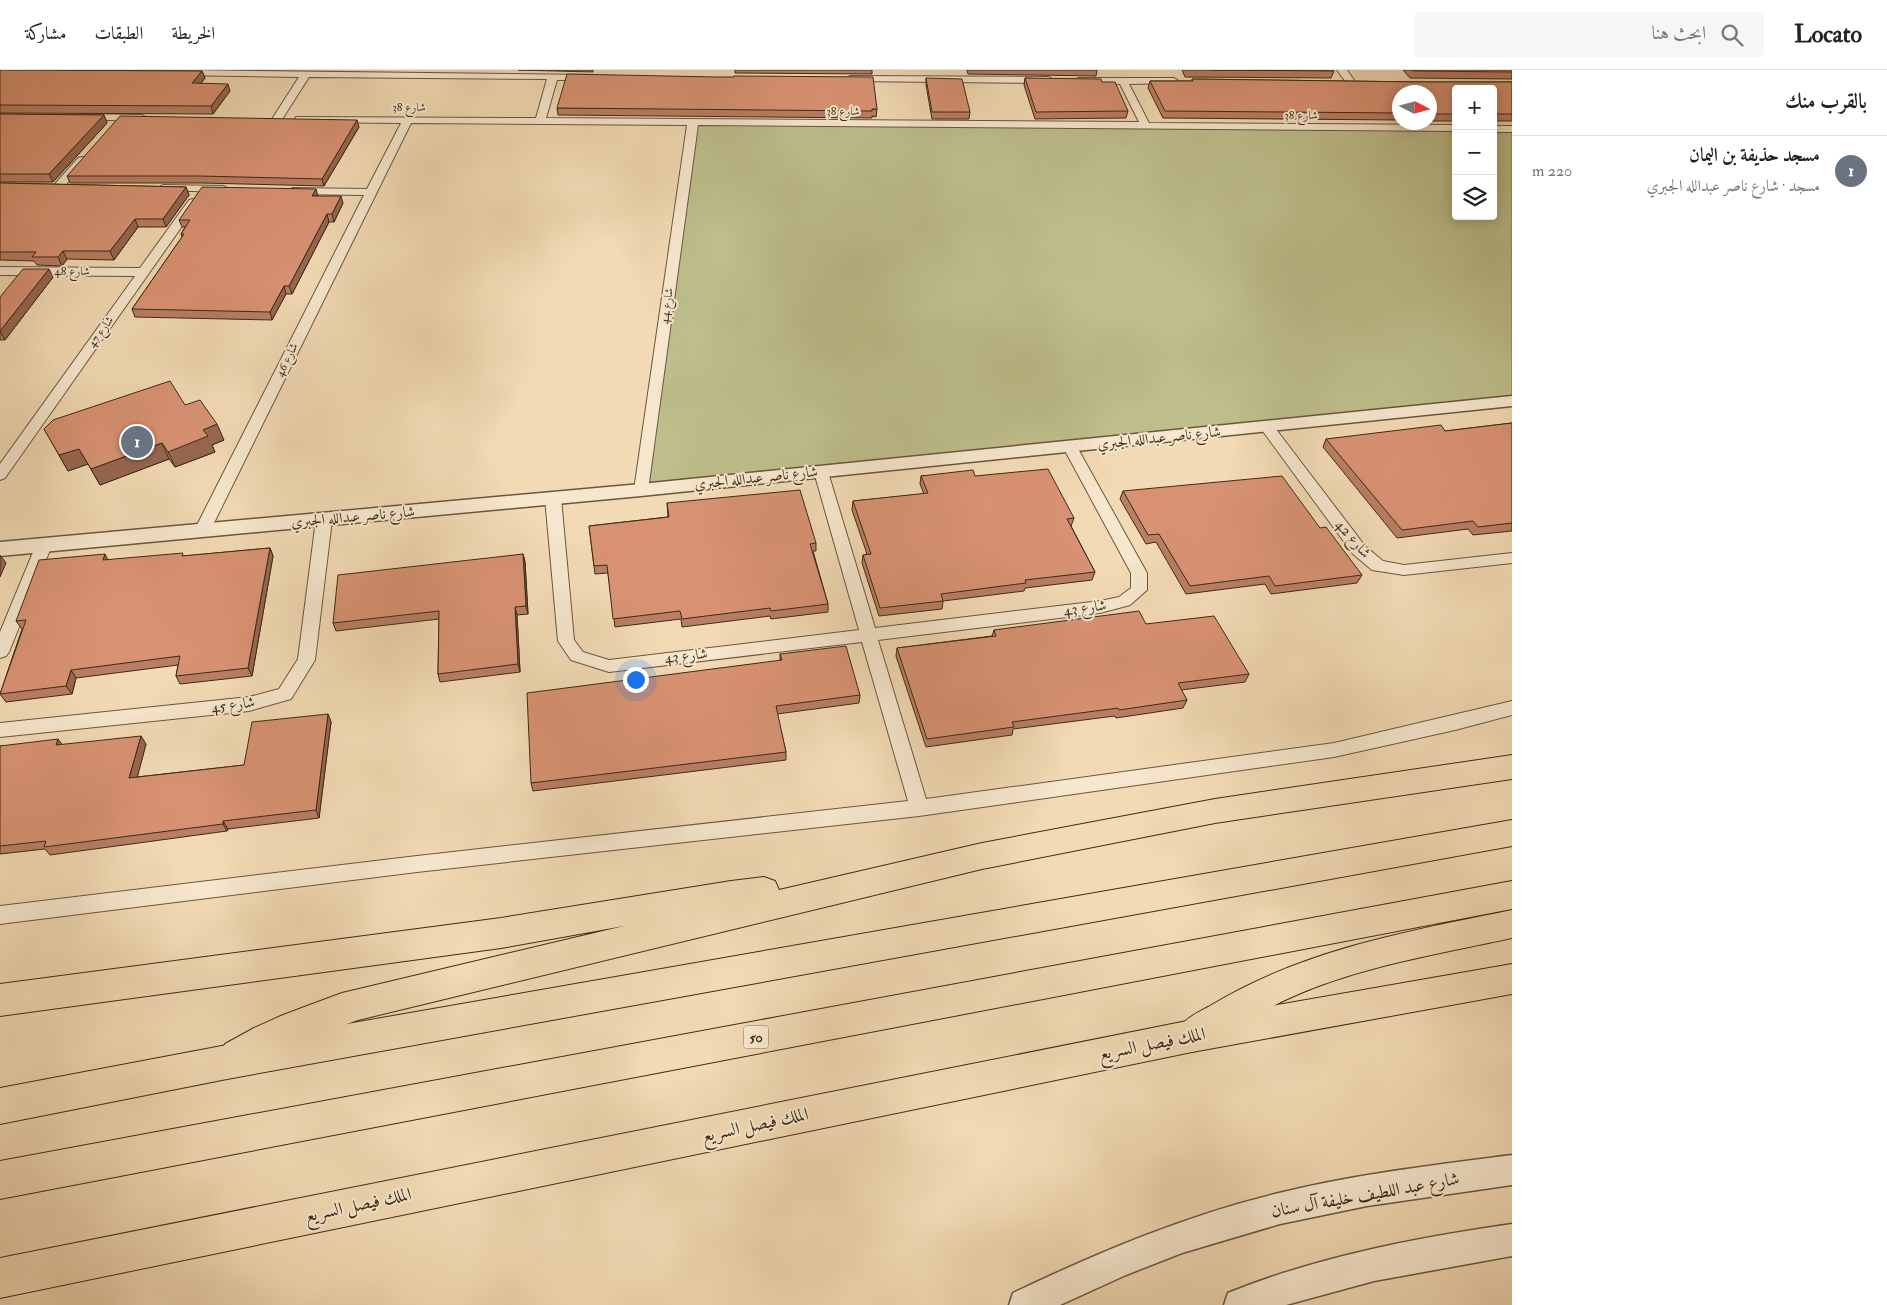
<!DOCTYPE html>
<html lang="ar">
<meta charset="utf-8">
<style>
:root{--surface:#fff;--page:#f6f6f6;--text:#222;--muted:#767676;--line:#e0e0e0;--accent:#0f766e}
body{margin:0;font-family:"IM FELL Double Pica",Amiri,serif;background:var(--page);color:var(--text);direction:rtl}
.controls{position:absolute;right:15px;top:15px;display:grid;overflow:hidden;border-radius:5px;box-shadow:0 2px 12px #0003}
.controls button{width:45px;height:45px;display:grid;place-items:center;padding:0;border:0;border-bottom:1px solid var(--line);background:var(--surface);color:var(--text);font:25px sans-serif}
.compass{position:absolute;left:1392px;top:15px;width:45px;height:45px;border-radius:50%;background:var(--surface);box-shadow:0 2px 12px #0003;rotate:96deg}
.you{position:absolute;left:635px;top:609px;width:18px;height:18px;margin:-12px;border:4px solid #fff;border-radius:50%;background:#1a73e8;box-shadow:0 0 0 8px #1a73e833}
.badge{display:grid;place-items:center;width:32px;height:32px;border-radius:50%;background:var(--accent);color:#fff;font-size:16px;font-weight:700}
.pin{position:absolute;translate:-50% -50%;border:2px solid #fff;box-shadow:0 1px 5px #0006}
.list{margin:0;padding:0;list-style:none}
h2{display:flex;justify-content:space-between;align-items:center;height:65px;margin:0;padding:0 20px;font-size:21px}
h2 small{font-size:16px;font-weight:400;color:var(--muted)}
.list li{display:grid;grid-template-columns:32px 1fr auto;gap:15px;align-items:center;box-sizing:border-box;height:70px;padding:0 20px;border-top:1px solid var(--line)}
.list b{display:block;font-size:19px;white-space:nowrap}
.list p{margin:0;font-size:16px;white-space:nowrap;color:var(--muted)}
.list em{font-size:16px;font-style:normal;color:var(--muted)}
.icon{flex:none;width:28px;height:28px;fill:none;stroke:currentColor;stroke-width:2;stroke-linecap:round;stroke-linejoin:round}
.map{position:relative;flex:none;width:1512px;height:1235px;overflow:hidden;direction:ltr}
header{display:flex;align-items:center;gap:30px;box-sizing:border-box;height:70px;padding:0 25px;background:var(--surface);border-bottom:1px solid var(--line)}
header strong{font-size:24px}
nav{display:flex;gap:28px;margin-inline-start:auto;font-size:18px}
.search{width:350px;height:45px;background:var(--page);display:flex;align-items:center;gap:12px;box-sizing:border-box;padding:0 18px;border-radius:5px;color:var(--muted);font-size:19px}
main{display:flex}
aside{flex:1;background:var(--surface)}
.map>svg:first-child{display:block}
.green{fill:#bdbe8b;stroke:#7c7451}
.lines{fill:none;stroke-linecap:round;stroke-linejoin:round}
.minor-casing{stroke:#69573e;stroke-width:2}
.tertiary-casing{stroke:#69573e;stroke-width:3}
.primary-casing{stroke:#3b2b17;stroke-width:2}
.motorway-casing{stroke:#3b2b17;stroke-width:2}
.minor{fill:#f7e7ce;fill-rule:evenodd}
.tertiary{fill:#f7e7ce;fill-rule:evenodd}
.primary{fill:#f2dab4;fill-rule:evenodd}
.motorway{fill:#f2dab4;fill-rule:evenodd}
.wall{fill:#ba7e63;stroke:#3b2b17}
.shaded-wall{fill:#976650;stroke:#3b2b17}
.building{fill:#d89273;stroke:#3b2b17}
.labels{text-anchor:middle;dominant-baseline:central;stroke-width:4;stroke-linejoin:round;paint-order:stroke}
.far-street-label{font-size:12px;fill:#3b2b17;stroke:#f7e7ce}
.shield{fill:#f7e7ce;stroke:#73634e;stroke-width:1}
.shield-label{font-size:14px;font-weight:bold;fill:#3b2b17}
.street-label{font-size:15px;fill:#3b2b17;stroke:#f7e7ce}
.near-street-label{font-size:18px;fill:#3b2b17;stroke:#f7e7ce}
</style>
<header>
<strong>Locato</strong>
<div class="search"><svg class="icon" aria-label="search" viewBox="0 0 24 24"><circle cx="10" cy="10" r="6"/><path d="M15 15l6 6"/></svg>ابحث هنا</div>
<nav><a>الخريطة</a><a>الطبقات</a><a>مشاركة</a></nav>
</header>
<main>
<aside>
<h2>بالقرب منك<small></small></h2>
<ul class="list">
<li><span class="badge" style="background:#6b7280">1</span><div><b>مسجد حذيفة بن اليمان</b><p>مسجد · شارع ناصر عبدالله الجبري</p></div><em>220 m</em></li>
</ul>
</aside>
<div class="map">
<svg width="1512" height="1235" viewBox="0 0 1512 1235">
<rect width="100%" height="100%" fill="#f2dab4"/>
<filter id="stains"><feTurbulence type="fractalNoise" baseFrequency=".004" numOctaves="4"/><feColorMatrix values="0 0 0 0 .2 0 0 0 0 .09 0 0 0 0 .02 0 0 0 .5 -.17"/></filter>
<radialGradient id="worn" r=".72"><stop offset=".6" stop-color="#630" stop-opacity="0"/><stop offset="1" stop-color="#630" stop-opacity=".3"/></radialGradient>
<!-- green -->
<path class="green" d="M693 52 1456 58V146H1493V59H1512V331L641 420Z"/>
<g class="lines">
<defs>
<path id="minor" d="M180 0 592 5V9L589 10H557L546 48 1139 52 1120 14H1078L1073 11 1078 8H1174L1179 11 1177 13 1129 14 1149 53 1456 55V61L698 55 648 420 646 423H636L634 420 687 55 411 53 211 459 208 463 203 464 198 463 195 459 364 125 293 124 287 121 293 118 367 119 401 53 300 52 295 49 296 47 536 48 547 9 309 7 281 51 277 52 272 49 299 7 177 5V1Z
M1337 0H1347L1356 13 1354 15H1348Z
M850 6 1049 7 1054 10 1049 13 847 11 845 9Z
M80 44 142 45 147 48 142 51 76 49 75 47Z
M1493 56H1512V62H1493Z
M82 87 86 88 87 90 86 92 62 119H54L53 117 54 115 78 88Z
M163 115 224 116 229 119 224 122 159 120 158 118Z
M193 129 199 132 5 408 0 410V394L135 206 0 205V197L140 198 189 130Z
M1267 353 1272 354 1365 476 1383 491 1404 495 1512 483V493L1404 505 1372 500 1353 484 1262 360 1260 357 1262 354Z
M1070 373 1075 374 1077 377 1147 503V520L1130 535 1100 543 878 570 926 729 1334 673 1512 631V645L1455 660 1334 687 919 746 417 802 0 854V836L417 786 908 731 862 572 609 602 571 590 558 571 545 428 548 425H558L561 428 574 570 583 582 609 590 859 560 814 402 816 399H826L828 402 875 558 1100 531 1119 527 1131 518V503L1063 377 1065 374Z
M324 445 329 446 332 450 315 590 291 629 249 641 0 667V653L249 627 279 619 298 589 316 450 319 446Z
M44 470 50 471 52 475 9 582 6 586 0 588V562L36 475 38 471Z"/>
<path id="tertiary" d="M1512 326V336L641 426 0 486V472L641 414Z
M1512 1085V1115L1367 1136 1280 1154 1182 1183 1126 1205 1060 1235H1009L1013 1223C1099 1182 1187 1145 1279 1123 1356 1104 1434 1095 1512 1085Z
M1512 1154V1186L1374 1211 1286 1235H1224L1228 1223C1319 1186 1416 1168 1512 1154Z"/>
<path id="primary" d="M1512 685V709L1215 753 982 799 358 950 308 968 237 1003 225 998 219 986 225 974 254 958 283 945 342 923 624 856 501 878 0 946V914L501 848 731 811 764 807 775 811 779 820 982 773 1215 729Z
M1512 894V924L1192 982 0 1228V1188L1192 950Z"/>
<path id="motorway" d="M1512 750V776L227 1009 0 1054V1018L227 975Z
M1512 811V839L0 1129V1091Z
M1512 840V868C1439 884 1362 896 1294 926 1262 940 1233 959 1204 978L1192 982 1180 978 1175 966C1182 948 1198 943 1215 933 1306 879 1410 861 1512 840Z"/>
</defs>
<!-- minor casing -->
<use href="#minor" class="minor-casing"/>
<!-- tertiary casing -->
<use href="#tertiary" class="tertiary-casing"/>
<!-- primary casing -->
<use href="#primary" class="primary-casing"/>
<!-- motorway casing -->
<use href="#motorway" class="motorway-casing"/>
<!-- minor -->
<use href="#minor" class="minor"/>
<!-- tertiary -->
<use href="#tertiary" class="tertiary"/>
<!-- primary -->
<use href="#primary" class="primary"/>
<!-- motorway -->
<use href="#motorway" class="motorway"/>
</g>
<!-- wall -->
<path class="wall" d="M0 0 202 1 205 8 201 13 230 21 213 44 0 43Z
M518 0H593V2Z
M735 0H872V4L735 3Z
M967 0H1097L1096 6 968 4Z
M1182 0H1333L1334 1 1331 8 1185 7Z
M1403 0H1512V9L1410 8Z
M926 8 970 42 969 49H932L926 15Z
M1025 8 1102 12 1128 41 1126 48 1035 49 1024 15Z
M1192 9 1422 12H1512V51H1493V19H1456V51H1430V22H1400V50L1163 48 1148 18 1150 11H1192Z
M557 38 877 39 876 47 872 46V48L558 45Z
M0 44 104 45 107 53 53 112H0Z
M359 57 324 116 202 113H70L67 106Z
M0 113 186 117 189 125 166 157H138L114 190 67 189 62 196 37 195 34 191 0 190Z
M318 126 343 133 334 152H329L292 224H286L272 250 135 247 132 239 182 167 181 164 185 157H182L179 150Z
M53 207 5 270H0V227Z
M185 335 224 370 212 375 215 382 175 397 169 389 100 415 88 394 68 401 44 359Z
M1512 353V461L1473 465 1468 459 1397 468 1323 377 1326 369 1445 361Z
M921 406H975L1074 448 1071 456 1095 502 1092 510 1025 518 1024 521 943 531 942 539 879 546 862 493 863 485 867 484 852 440 853 431 924 424 920 414Z
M1123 421 1320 458 1362 505 1357 513 1271 524 1265 514 1186 524 1156 472 1146 474 1120 429Z
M667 433 816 473V481H813L828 534V542L771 549 770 546 682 557 681 549 615 557 608 503 595 504 589 456 668 447Z
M270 478 273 486 252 606 180 614 176 606 178 595 76 608 72 624 6 632 0 624 22 559 16 551 108 490 184 486Z
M523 484 525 492 528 544 517 545 520 602 440 612 438 604 439 549 336 561 333 553Z
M1146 554 1249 604 1245 612 1181 620 1187 630 1183 638 1116 648 1115 646 1013 659 1012 665 926 677 896 586 897 578 992 566 994 560Z
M780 584 860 625 859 633 777 644 786 682V690L533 721 531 713 780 591Z
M328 644 331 652 319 748 228 759 227 761 50 785 45 779 0 784V676L146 674 137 707 244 695Z"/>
<!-- shaded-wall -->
<path class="shaded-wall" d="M202 1 205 8 195 21 192 13Z
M228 14 230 21 213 44 211 36Z
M104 45 107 53 53 112 49 104Z
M357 50 359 57 324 116 322 109Z
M186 117 189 125 166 157 163 149Z
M316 119 318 126H312Z
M341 126 343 133 334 152 332 144Z
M327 144 329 152 292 224 289 216Z
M135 149 138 157 114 190 110 181Z
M63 181 67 189 62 196 58 187Z
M49 199 53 207 5 270 0 261Z
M284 216 286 224 272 250 270 242Z
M217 354 224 370 212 375 215 382 175 397 168 382 203 360Z
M162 373 169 389 100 415 91 399Z
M79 379 88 394 68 401 59 385Z
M270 478 273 486 252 606 248 598Z
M105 484 109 492 103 490Z
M523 484 525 492 528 544 526 536Z
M0 485 6 493 0 507Z
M515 537 517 545 520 602 518 594Z
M71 600 76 608 72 624 66 616Z
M328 644 331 652 319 748 316 740Z
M141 666 146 674 135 716 129 708Z
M58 669 64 677 56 675Z
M223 751 228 759 227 761 223 754Z"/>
<!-- building -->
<path class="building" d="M0 0 202 1 192 13 228 14 211 36 0 35Z
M1211 0H1333L1334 1Z
M1412 0H1512V2L1413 1Z
M567 4 716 7H734V6L873 7 877 39H872V41L557 38Z
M926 8 962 9 970 42H932Z
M1025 8 1101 9 1102 12H1115L1128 41 1036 42Z
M1192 9 1422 12H1512V44H1493V19H1456V44H1430V22H1400V43L1165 41 1150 11H1193Z
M0 44 104 45 49 104H0Z
M120 46 357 50 322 109 200 106H67Z
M0 113 186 117 163 149H135L110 181H63L58 187H32L36 182H0Z
M202 117 316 119 312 126H341L332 144H327L289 216H284L270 242 132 239 184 164H181L190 150H179Z
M23 199H49L0 261V227Z
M170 311 185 335 200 330 217 354 203 360 208 366 168 382 162 373 91 399 79 379 59 385 44 359 53 350Z
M1512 353V453L1478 457 1473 451 1402 460 1326 369 1441 355 1445 361Z
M1048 399 1074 448 1067 449 1095 502 1025 510 1026 513 941 524 943 531 880 538 863 485 871 484 853 431 928 423 921 406 973 400 975 406Z
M1282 406 1320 458 1326 457 1362 505 1275 516 1269 506 1190 516 1159 464 1148 465 1123 421Z
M800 420 816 473 810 474 828 534 771 541 770 538 682 549 680 541 613 549 607 495 594 496 589 456 669 447 667 433Z
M270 478 248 598 176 606 180 586 71 600 66 616 0 624 26 550 16 551 39 490 105 484 103 490 183 483 182 486Z
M523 484 526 536 515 537 518 594 438 604 439 541 333 553 338 505Z
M1139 541 1146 554 1214 546 1249 604 1178 613 1187 630 1119 640 1118 638 1012 652 1014 657 927 669 897 578 996 566 994 560Z
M846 576 860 625 776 636 786 682 531 713 527 623 782 590 780 584Z
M328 644 316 740 223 751V754L44 777 46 771 0 776V676L58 669 56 675 141 666 129 708 244 695 252 652Z"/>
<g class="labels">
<!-- far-street labels -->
<g class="far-street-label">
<text x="409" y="37">شارع 38</text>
<text x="843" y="41">شارع 38</text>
<text x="1301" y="45">شارع 38</text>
<text x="72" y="201">شارع 48</text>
<text transform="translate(667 236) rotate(-82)">شارع 44</text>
<text transform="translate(101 262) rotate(-55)">شارع 47</text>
<text transform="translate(287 290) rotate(-64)">شارع 46</text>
</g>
<!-- shield labels -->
<rect class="shield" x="743.5" y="955.5" width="25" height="23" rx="4"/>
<g class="shield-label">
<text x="756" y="967">50</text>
</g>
<!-- street labels -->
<g class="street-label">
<text transform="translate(1159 368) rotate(-6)">شارع ناصر عبدالله الجبري</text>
<text transform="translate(756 408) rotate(-6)">شارع ناصر عبدالله الجبري</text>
<text transform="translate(353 447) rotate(-5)">شارع ناصر عبدالله الجبري</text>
<text transform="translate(1353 469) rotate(49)">شارع 42</text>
<text transform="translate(1085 538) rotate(-8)">شارع 43</text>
<text transform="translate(686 586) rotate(-7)">شارع 43</text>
<text transform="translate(233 635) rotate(-8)">شارع 45</text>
</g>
<!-- near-street labels -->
<g class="near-street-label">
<text transform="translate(1152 974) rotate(-11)">الملك فيصل السريع</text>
<text transform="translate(755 1055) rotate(-12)">الملك فيصل السريع</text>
<text transform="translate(1365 1125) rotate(-10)">شارع عبد اللطيف خليفة آل سنان</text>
<text transform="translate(358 1135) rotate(-12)">الملك فيصل السريع</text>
</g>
</g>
<rect width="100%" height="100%" filter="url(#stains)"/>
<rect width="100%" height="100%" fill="url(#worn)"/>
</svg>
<div class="controls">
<button>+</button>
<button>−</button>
<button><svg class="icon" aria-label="layers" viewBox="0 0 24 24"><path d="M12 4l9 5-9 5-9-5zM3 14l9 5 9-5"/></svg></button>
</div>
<svg class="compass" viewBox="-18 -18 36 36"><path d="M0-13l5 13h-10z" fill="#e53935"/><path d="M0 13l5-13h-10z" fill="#767676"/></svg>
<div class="you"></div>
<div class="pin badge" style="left:137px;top:372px;background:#6b7280">1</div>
</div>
</main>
